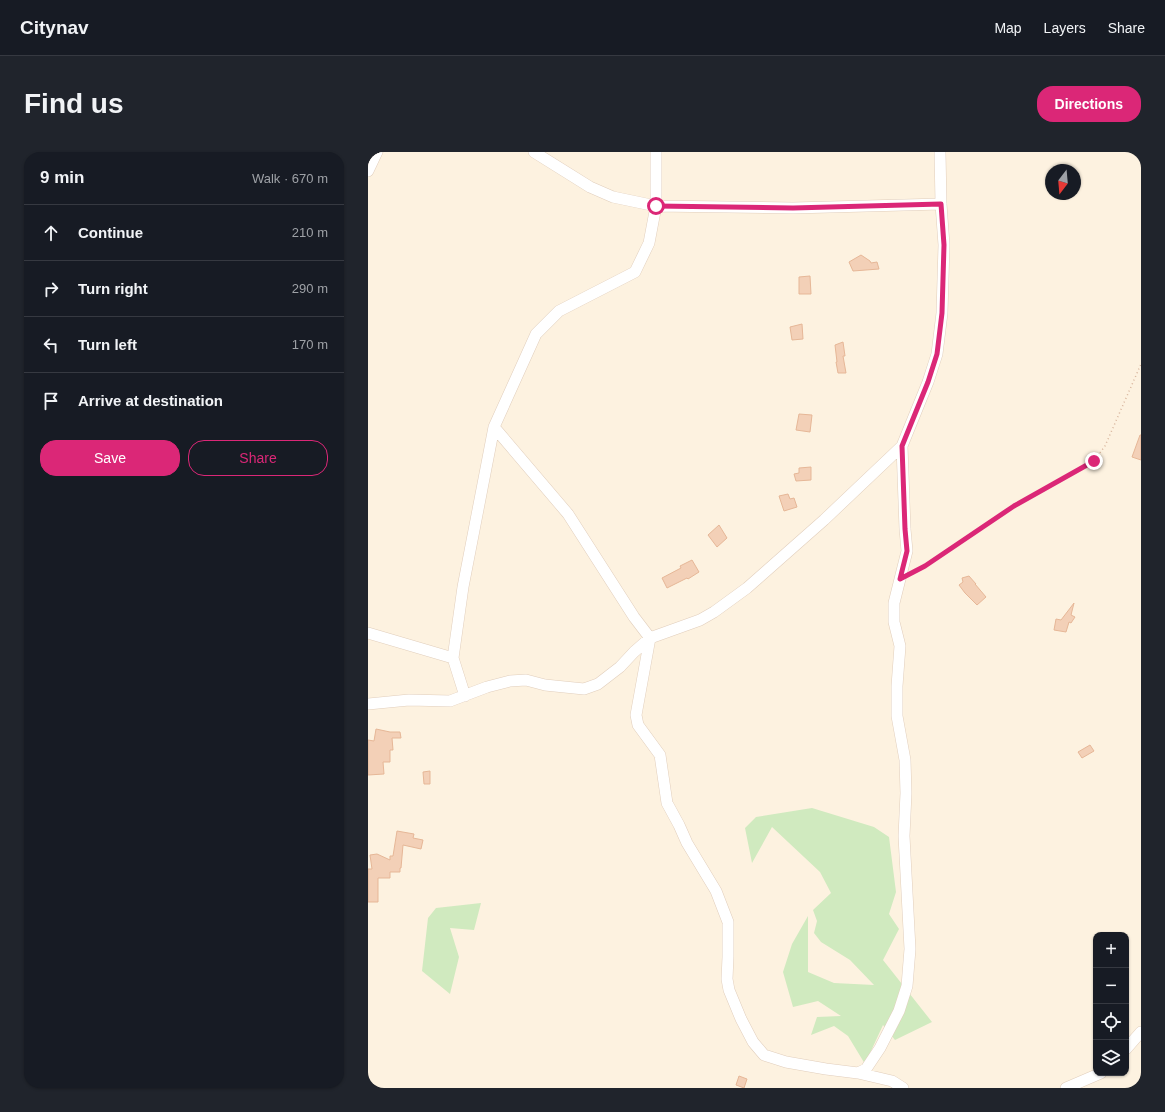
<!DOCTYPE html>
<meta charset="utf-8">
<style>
:root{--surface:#171b24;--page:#20242c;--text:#f1f3f6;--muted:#9ea1a6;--line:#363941;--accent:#db2777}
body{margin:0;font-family:Arial,sans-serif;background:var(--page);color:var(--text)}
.controls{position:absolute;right:12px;bottom:12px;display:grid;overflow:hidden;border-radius:8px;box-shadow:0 1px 3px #0004}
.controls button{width:36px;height:36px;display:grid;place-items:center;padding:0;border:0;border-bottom:1px solid var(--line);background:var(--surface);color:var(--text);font:20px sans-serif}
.compass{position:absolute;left:677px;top:12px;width:36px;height:36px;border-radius:50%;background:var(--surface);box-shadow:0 1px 3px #0004;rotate:196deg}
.stop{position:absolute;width:12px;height:12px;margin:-9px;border:3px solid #db2777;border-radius:50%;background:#fff}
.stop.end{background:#db2777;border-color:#fff;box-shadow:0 1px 4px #0008}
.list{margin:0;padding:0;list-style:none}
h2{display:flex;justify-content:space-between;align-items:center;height:52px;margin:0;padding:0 16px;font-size:17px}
h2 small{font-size:13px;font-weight:400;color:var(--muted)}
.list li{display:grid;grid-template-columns:26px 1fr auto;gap:12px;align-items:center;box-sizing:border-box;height:56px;padding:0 16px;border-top:1px solid var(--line)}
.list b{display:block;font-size:15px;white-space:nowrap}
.list em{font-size:13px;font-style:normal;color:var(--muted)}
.actions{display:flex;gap:8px;padding:12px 16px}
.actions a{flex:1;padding:9px 0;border:1px solid var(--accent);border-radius:16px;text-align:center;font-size:14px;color:var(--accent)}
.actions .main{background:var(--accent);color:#fff}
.icon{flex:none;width:22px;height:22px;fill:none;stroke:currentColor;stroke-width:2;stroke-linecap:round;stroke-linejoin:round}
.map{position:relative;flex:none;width:773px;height:936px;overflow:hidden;border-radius:16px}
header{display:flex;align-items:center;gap:24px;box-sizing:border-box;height:56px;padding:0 20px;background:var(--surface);border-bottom:1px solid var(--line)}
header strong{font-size:19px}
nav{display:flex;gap:22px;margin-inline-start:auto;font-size:14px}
.intro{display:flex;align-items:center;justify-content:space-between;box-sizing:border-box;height:96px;padding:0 24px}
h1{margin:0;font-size:28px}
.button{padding:10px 18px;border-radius:16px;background:var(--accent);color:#fff;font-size:14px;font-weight:700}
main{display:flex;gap:24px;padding:0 24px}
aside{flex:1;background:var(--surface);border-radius:16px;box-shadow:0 1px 3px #0004}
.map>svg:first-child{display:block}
.green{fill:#d0eabf}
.building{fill:#f3d0b7;stroke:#e6b797}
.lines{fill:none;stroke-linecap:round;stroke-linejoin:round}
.minor-casing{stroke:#e1cebc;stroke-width:12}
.path{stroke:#d7b49b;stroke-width:1.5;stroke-dasharray:1 3;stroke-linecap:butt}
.minor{stroke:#fff;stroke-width:11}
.route{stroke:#db2777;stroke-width:5}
</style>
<header>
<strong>Citynav</strong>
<nav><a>Map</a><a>Layers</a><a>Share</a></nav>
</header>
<div class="intro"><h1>Find us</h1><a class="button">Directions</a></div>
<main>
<aside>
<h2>9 min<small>Walk · 670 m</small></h2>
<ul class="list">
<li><svg class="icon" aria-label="ahead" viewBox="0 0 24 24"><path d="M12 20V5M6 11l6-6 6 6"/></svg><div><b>Continue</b></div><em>210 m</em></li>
<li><svg class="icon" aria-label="right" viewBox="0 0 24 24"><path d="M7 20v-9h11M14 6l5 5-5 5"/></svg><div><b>Turn right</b></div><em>290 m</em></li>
<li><svg class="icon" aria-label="left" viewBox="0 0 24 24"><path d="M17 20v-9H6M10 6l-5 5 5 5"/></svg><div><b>Turn left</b></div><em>170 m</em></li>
<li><svg class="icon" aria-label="arrive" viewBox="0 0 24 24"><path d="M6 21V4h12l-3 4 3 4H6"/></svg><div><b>Arrive at destination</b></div></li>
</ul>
<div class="actions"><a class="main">Save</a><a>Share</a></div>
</aside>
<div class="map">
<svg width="773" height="936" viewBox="0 0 773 936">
<rect width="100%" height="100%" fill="#fdf2e0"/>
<!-- green -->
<path class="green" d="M444 656 506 675 521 685 528 740 521 762 531 777 515 808 564 870 527 888 515 873 497 912 480 884 466 874 443 883 449 865 473 864 450 849 425 855 415 820 424 792 440 764V820L466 831 506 833 482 808 453 790 446 781 449 769 445 758 463 741 452 720 404 675 384 711 377 676 388 665Z
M113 751 106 778 82 776 91 805 82 842 54 819 60 766 68 756Z"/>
<!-- building -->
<path class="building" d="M493 103 502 109 503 111 509 110 511 117 485 119 481 110Z
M442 124 443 142H431V125Z
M434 172 435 187 424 188 422 175Z
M475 190 477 204H475L478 221H470L468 210H469L467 193Z
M431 262 444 263 442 280 428 278Z
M772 283H773V308L764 305Z
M443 315V328L428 329 426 322 431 321V316Z
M420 342 422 347 426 346 429 355 416 359 411 344Z
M351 373 359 386 349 395 340 383Z
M324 408 331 420 320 427 319 426 299 436 294 426 313 416 312 414Z
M601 424 608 432H607L618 445 609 453 597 441 591 433 595 430 594 426Z
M706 451 703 463 707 465 703 471 701 470 698 480 686 478 688 467 693 468Z
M8 577 22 580H32L33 586H24L25 598H22V610H15L16 622 0 623V588L6 589Z
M722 593 726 599 714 606 710 600Z
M62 619V632H56L55 620Z
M29 679 46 682 45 686 55 688 53 697 35 693 33 716H32V720H22V726H10V750H0V717H4L2 703 9 702 22 708V704H25Z
M371 924 379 927 376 936 368 933Z"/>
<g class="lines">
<defs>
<path id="minor" d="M166 0 222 35 245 45 288 54 425 56 573 52
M0 19 9 0
M126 275 200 362 266 465 282 486 268 563 270 573 292 603 299 651 311 673 319 691 348 739 360 770V805L359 827 361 838 373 867 385 890 396 903 418 910 458 917 490 921 524 929 535 936
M0 481 85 506
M97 544 85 506 95 435 126 275 168 182 191 159 267 120 281 91 288 54V0
M0 552 41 548 82 549 119 535 142 529 158 528 177 533 216 537 230 532 252 515 266 500 282 486 332 468 346 460 379 436 456 368 534 294 560 230 569 202 574 161 576 93 573 52 572 0
M758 897 773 880
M490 921 498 917 512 896 531 859 539 834 542 797 536 684 538 641 537 608 529 564V534L532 494 526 470V451L539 399 537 377 534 294
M698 936 733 921"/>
</defs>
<!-- minor casing -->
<use href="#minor" class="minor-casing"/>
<!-- path -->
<path class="path" d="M544 421 557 414 646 354 726 309 737 294 773 212"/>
<!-- minor -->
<use href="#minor" class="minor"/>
</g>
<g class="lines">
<!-- route -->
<path class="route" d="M288 54 425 56 573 52 576 93 574 161 569 202 560 230 534 294 537 377 539 399 532 427 557 414 646 354 726 309"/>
</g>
</svg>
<div class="controls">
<button>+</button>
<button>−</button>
<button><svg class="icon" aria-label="locate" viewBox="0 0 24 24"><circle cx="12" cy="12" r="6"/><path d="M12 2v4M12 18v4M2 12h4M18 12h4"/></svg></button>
<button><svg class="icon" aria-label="layers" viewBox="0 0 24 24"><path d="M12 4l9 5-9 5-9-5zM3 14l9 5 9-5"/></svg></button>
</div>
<svg class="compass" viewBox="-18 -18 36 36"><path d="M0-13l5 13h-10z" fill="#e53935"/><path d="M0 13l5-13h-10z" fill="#9ea1a6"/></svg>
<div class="stop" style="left:288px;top:54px"></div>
<div class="stop end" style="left:726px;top:309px"></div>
</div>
</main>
